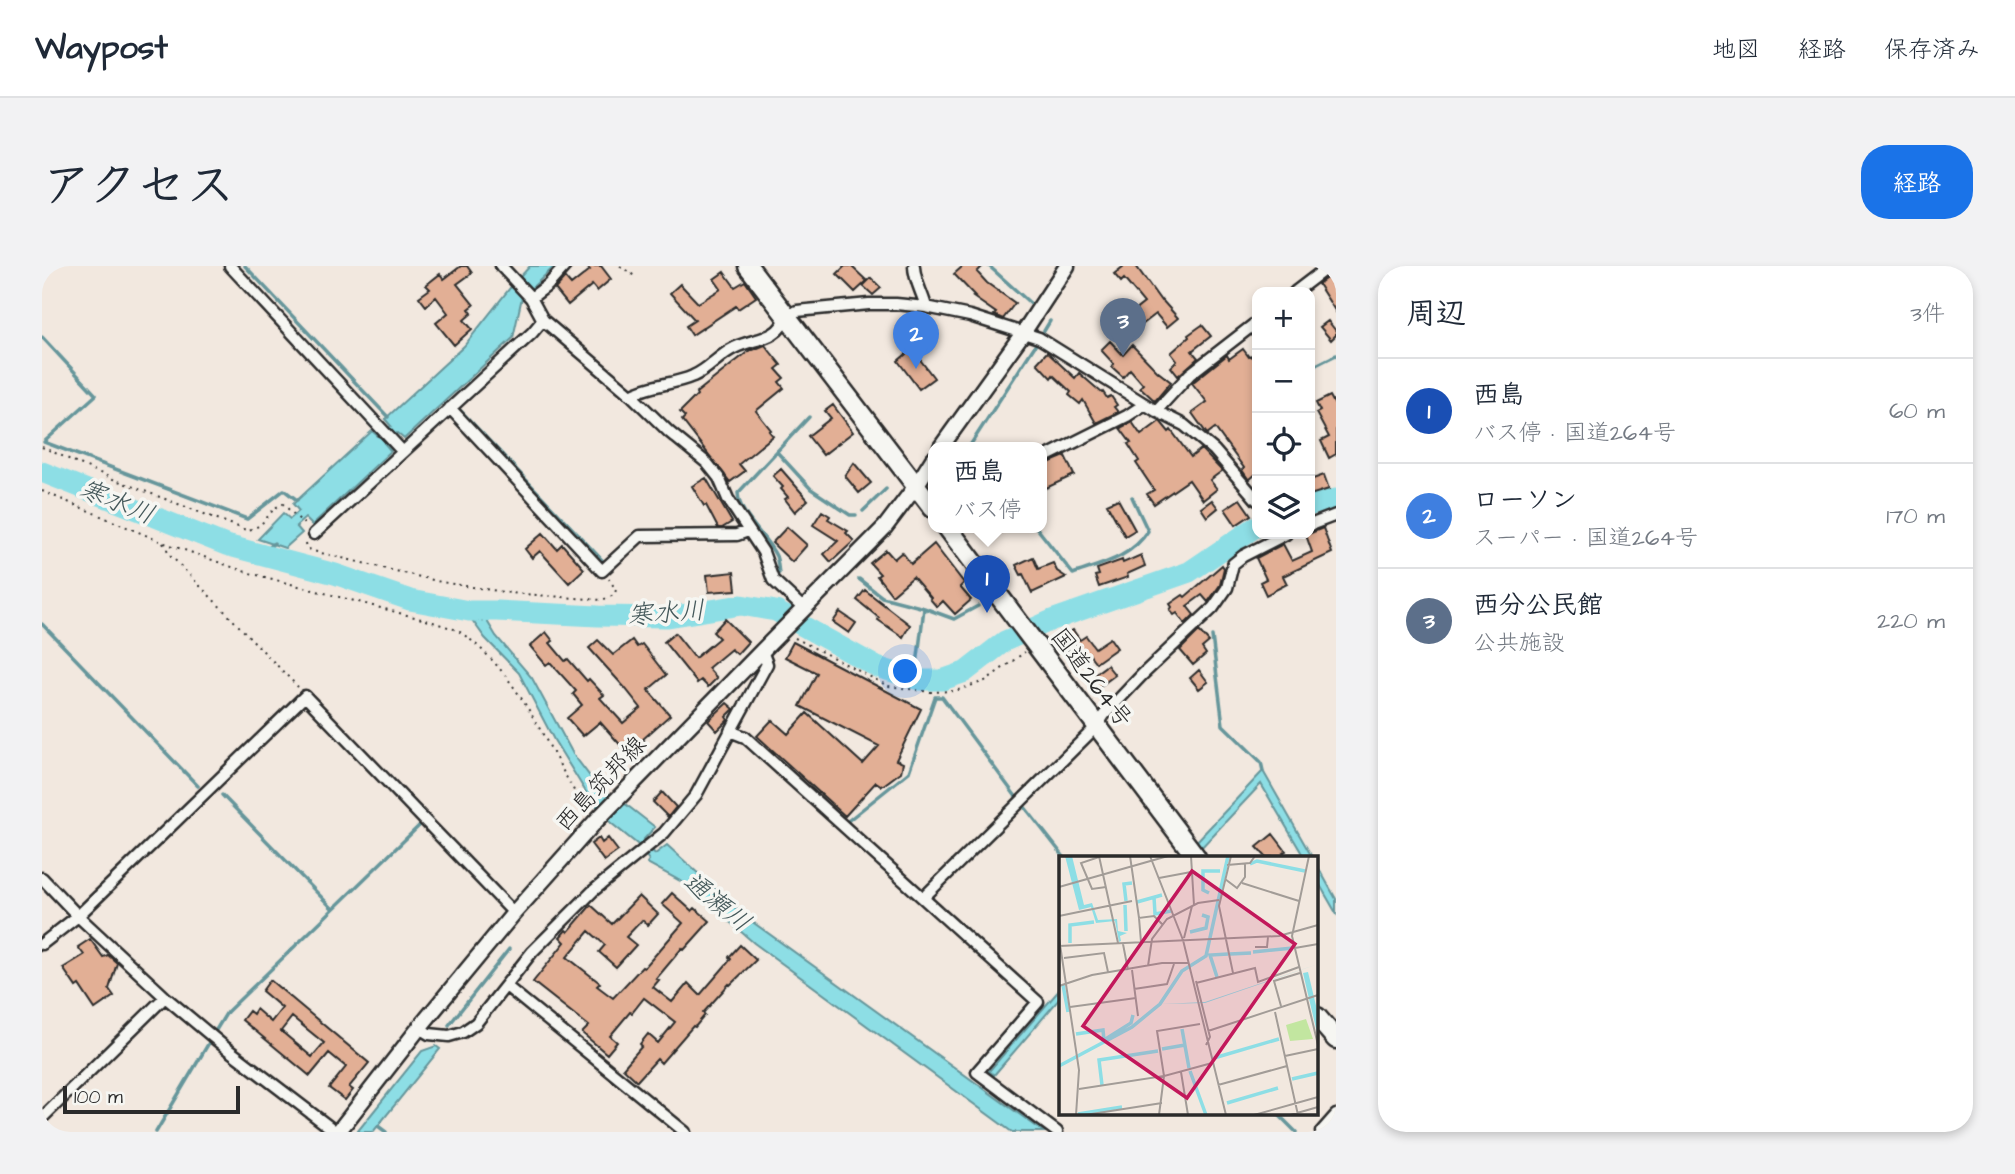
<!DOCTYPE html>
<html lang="ja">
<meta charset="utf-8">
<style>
:root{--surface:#fff;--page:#f2f2f3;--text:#1f2937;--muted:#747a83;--line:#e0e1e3;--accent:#1a73e8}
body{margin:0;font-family:"Architects Daughter","Klee One",sans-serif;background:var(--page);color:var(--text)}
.controls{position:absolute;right:21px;top:21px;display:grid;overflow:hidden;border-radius:14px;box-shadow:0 4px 10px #0003}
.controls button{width:63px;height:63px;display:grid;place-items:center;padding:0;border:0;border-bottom:2px solid var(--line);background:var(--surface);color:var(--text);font:35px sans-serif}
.scale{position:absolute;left:21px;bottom:18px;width:177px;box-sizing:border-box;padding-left:7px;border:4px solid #2b2b2b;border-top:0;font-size:19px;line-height:24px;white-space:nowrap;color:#2b2b2b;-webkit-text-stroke:5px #f6f6f2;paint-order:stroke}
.you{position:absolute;left:864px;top:406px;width:24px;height:24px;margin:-18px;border:5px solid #fff;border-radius:50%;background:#1a73e8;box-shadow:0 0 0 10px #1a73e833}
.badge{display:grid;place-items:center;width:46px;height:46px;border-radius:50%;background:var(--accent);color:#fff;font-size:23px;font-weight:700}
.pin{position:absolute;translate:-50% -58px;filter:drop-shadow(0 2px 4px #0008)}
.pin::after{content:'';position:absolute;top:37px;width:24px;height:21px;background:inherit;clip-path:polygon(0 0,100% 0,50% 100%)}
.popup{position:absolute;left:886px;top:176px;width:119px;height:91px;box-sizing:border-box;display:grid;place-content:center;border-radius:14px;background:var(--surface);filter:drop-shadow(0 2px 5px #0005);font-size:23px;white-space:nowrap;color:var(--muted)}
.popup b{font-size:26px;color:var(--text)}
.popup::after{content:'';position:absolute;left:50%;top:100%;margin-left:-14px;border:14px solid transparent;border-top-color:var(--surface)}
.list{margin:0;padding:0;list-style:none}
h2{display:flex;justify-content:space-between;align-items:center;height:91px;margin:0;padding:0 28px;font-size:30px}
h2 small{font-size:23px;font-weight:400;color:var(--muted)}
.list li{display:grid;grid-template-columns:46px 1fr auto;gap:21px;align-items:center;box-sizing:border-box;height:105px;padding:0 28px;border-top:2px solid var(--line)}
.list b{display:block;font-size:26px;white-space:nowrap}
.list p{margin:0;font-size:23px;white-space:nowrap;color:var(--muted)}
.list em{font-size:23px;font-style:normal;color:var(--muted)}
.icon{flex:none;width:38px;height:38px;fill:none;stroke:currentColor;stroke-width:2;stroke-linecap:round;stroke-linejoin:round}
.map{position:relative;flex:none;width:1294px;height:866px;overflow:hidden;border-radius:28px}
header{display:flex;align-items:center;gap:42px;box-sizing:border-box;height:98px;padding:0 35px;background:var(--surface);border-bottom:2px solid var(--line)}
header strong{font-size:33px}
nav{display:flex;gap:38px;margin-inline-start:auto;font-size:24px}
.intro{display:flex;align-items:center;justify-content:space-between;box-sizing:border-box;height:168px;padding:0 42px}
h1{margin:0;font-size:49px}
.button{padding:18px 32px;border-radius:28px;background:var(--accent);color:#fff;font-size:24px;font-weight:700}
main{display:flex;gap:42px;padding:0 42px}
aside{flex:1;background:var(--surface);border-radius:28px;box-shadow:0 4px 10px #0003}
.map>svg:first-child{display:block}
.water{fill:#8ddee5;stroke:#66969b;stroke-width:2}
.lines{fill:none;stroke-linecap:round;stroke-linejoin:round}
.stream{stroke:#66969b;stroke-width:3.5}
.river{stroke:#8ddee5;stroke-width:21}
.building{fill:#e2af95;stroke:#2b2b2b;stroke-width:2;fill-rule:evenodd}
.street-casing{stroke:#2b2b2b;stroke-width:15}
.secondary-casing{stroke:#2b2b2b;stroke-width:19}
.highway-casing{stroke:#2b2b2b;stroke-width:23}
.path{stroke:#2b2b2b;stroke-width:2;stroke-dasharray:2 5;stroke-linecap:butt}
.street{stroke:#f6f6f2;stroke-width:10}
.secondary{stroke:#f6f6f2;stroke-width:14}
.highway{stroke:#f6f6f2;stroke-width:18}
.labels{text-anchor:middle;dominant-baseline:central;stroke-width:7;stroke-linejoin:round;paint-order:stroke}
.street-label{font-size:24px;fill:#2b2b2b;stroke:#f6f6f2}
.water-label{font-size:26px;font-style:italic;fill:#44585a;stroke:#f6f6f2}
.inset-river{fill:none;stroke:#8ddee5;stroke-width:3.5}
.inset-road{fill:none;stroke:#a29c97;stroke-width:2}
.view{fill:#c2185b;fill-opacity:0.15;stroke:#c2185b;stroke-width:3.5}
.inset-edge{fill:none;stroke:#2b2b2b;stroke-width:3.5}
</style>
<header>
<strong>Waypost</strong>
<nav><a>地図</a><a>経路</a><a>保存済み</a></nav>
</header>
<div class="intro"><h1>アクセス</h1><a class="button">経路</a></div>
<main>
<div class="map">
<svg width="1294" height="866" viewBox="0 0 1294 866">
<rect width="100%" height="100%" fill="#f2e8df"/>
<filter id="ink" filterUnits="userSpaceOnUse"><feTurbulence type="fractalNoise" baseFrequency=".0143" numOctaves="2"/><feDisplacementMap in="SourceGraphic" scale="14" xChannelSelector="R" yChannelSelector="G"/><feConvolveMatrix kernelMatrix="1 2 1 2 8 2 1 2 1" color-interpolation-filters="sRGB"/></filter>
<g filter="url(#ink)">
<!-- water -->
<path class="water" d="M488 0H513L480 31 471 72 362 173 355 167 343 178 349 185 270 259 263 252 254 260 260 267 243 282 216 273 241 247 248 253 257 245 251 238 330 165 337 171 349 160 343 153 422 80 468 22Z
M430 354 445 355 454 370 490 412 531 488 556 521 586 540 613 561 602 573 613 588 625 579 705 652 1002 866H970L712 677 644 618 605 597 607 594 595 578 569 557 547 531 512 474 477 407 443 372Z
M1221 505 1270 591H1262L1219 518 1159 582 1153 577Z
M1275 599 1294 633V647L1275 614Z
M1019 722V731L952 809 947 805Z
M394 780 398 783 331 866H315L380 785Z"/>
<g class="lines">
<!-- stream -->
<path class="stream" d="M203 0 346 151
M947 0 989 38
M1002 65 1008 55
M0 71 54 129 2 176 205 253 242 224 255 234
M1268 102 1294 89
M418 144 560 294
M927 181 994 78
M735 186 769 223 808 249H814
M821 245 844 223
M994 261 1031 308C1059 298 1089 292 1106 265L1090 231
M219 289 232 277
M737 307C736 302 736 295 734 290 725 270 697 250 696 227L767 151
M817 313 840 331 882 342
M0 358 156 520
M1170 370 1181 459 1219 496 1221 505
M877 414 874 407 882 342 912 353 936 340
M180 529 291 643
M982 540 1022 591
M802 558 867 506 893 431H900L975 532
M407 759 467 683
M174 764 185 746 378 559
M1235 847 1254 866
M336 860 344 866
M114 866 168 775"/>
<!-- river -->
<path class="river" d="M0 206 184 279 293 308 368 334 427 345H455L556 350 626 351 699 339 734 345 835 401 877 414H900L923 406 963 375 1010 354 1147 306 1215 260
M1268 239 1294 233"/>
</g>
<!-- building -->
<path class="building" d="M419 0H425L430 7 415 18 432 39 427 43 430 47 422 54 430 63 412 79 394 57 406 47 394 31 384 40 377 31 388 23 384 19 398 8 402 13Z
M544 0H559L569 13 555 25 550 19 526 39 513 23 523 12 529 19 548 4Z
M803 0H809L825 15 813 26 795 8Z
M921 0H941L935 6 945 17 973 37 961 53 952 49 954 47 931 31 933 30 912 8Z
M1082 0H1094L1119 35 1120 34 1136 52 1125 61 1114 48 1097 61 1087 49 1102 37 1082 13 1079 16 1072 8Z
M682 6 693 21 703 15 714 31 696 43 694 40 650 69 644 60 653 54 628 27 638 18 656 37 679 23 672 13Z
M1289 9 1294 15V46L1276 18Z
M829 12 839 22 831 29 821 20Z
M1286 55 1294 65V69L1289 74 1278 61Z
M1160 59 1169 70 1150 85 1156 92 1136 110 1129 101 1135 95 1129 87 1147 71 1146 69Z
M1068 75 1081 89 1090 79 1115 105 1129 116 1113 135 1098 121 1101 118 1088 103 1081 111 1070 101 1072 98 1059 84Z
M723 79 739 99 734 103 742 112 737 116 742 122 714 145 729 164 727 165 731 170 697 198 703 205 688 216 640 154 643 151 638 146 655 129 654 127 708 84H711Z
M870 83 892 112 877 123 856 95Z
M1201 83 1207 91 1210 90 1215 97V163L1209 168 1215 176V207L1207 214 1200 204 1202 202 1173 162 1165 168 1150 147 1165 136 1150 117 1185 89 1187 93Z
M1005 86 1033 112 1037 107 1060 127 1061 126 1065 132 1069 130 1075 139 1072 141 1076 146 1054 157 1041 134 1038 138 1027 129 1029 126 1011 109 1009 112 995 97Z
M1288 130 1294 141V188L1287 192 1279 175 1287 171 1274 147 1278 145 1274 137Z
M791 139 811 166 781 189 766 170 789 152 783 145Z
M1118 155 1127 166 1129 164 1149 191 1159 183 1180 205 1168 214 1175 223 1161 234 1147 214 1112 238 1105 228 1112 224 1094 197 1097 195 1086 178 1089 177 1078 162 1090 156 1099 169Z
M1023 190 1032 209 1002 223 999 218V200Z
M812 197 829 217 817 227 803 210Z
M739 203 766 234 753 246 743 233 746 231 739 223 741 221 731 210Z
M1282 209 1287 223 1268 229V214Z
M664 212 690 256 680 262H676L664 239 662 240 650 220Z
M1076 233 1093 264 1083 270 1065 238Z
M1198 233 1209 249 1194 259 1183 243Z
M1170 234 1176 242 1165 251 1159 242Z
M780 245 788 250 786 253 806 265 804 267 812 275 789 296 782 288 796 275 771 259Z
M745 261 765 279 750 296 730 277Z
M1281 262 1290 287 1241 310 1245 318 1224 329 1218 316 1224 313 1214 292 1241 278 1250 295 1270 286 1264 269Z
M501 267 515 283 520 278 542 303 527 317 498 285 490 292 483 283Z
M892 278 922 317 918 321 929 334 913 348 901 335 895 341 888 333 889 332 871 311 850 329 835 310 838 308 828 297 844 284 852 293 860 286 869 298Z
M1099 289 1103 300 1085 308 1086 311 1057 321 1053 310 1057 309 1055 303 1080 294 1081 297Z
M991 291 996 303 1011 297 1015 305 1024 311 990 327 981 308 979 309 974 299Z
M1180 299 1182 302 1178 319 1166 336 1160 329 1145 340 1152 349 1143 358 1135 347 1132 349 1128 344 1130 341 1128 338 1141 329 1143 331Z
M692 306 694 324 667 326 665 309Z
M823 324 868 359 861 371 836 354 837 352 815 334Z
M798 346 814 357 807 367 791 356Z
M683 353 706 376 695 388 689 383 666 402 675 412 666 421 659 414 655 417 622 376 633 367 653 392 677 372 671 366Z
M1031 364 1038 374 1044 370 1053 382 1068 372 1075 382 1054 397 1047 388 1043 391 1034 378 1025 385 1016 372Z
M1157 365 1167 376 1160 382 1164 388 1151 399 1138 384Z
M504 366 511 375 508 377 523 395 526 393 545 415 547 413 562 429 558 432 581 457 599 442 583 422 547 382 556 374 571 389 590 374 595 381 600 378 624 409 606 424 628 449 601 473 605 478 590 492 558 456 541 470 525 452 540 439 531 428 534 425 508 396 504 399 488 380Z
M751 376 879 443 854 494 861 497 859 506 840 520 834 516 803 550 715 470 730 454 746 468 765 447 821 498 837 480 758 440 775 407 743 391Z
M1065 399 1073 409 1053 424 1046 413Z
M1157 404 1166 416 1157 423 1148 412Z
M685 437 692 443 684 451 686 454 675 465 666 455Z
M620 526 634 541 626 551 611 536Z
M1231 568 1244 585 1241 587 1245 591H1224L1215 581Z
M557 572 560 577 566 572 576 585 562 595 549 578Z
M630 627 650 645 653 642 668 655 642 684 640 682 614 713 617 714 611 721 630 736 646 717 658 729 689 693 687 691 698 679 714 694 688 719 687 718 661 747 663 749 653 761 651 760 619 797 615 793 595 815 581 802 600 780 598 778 606 768 616 777 633 756 602 732 590 747 588 746 568 770 575 776 565 788 540 767 547 760 491 716 523 676 518 671 524 664 526 666 549 639 570 658 597 630 616 648 606 659 600 654 584 671 594 679 574 701 557 686 563 679 547 665 525 691 558 717 555 720 571 732 600 701 602 702 641 657 620 638Z
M48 673 61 691 66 689 75 697 67 723 72 730 53 743 37 719 34 721 21 702 42 689 36 681Z
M228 714 327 797 307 821 311 824 303 834 287 822 304 801 287 787 268 810 200 754 207 745 211 748 214 743 229 756 240 742 220 725ZM250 751 282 777 270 791 239 765Z"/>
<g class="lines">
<defs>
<path id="street" d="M188 0 361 186
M459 0 489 32 501 54 589 129 627 166 665 197 677 212 686 233 721 286 731 314 762 343
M872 0C872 14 881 28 884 41
M1253 26 1287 0
M489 32 506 19 523 0
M589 129C608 118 631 119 651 110 666 104 677 89 692 82 713 71 735 76 745 50L755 45 827 38H854L884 41 928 50 997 72 1114 145 1142 159 1172 184 1215 234
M408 142 560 305 598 270 695 269 706 265
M1114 145 1148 108 1215 56
M999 193 1085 150 1103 138
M1268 259 1294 249
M272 268 490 67 501 54
M688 465 703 471 996 736 935 806 1015 866
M0 612 36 650 263 430 472 647
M881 632 1055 460 1062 449 1100 409 1171 342 1185 322 1191 298 1201 290 1244 268
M0 678 36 650 123 731 184 782 294 866
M464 720 643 866
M377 762 387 768 407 770 421 766 434 757 490 686 551 625 622 567 654 529 725 398 720 385
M0 852 123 731
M1279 866 1294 849"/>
<path id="secondary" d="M899 181 981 67 1025 0
M296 866 377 762 472 647 553 556 720 385 843 261 874 220 891 193"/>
<path id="highway" d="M706 0 891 242
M905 261 1154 591
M1275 751 1294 773"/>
</defs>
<!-- street casing -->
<use href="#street" class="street-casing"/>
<!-- secondary casing -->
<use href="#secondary" class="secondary-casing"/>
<!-- highway casing -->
<use href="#highway" class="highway-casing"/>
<!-- path -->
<path class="path" d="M578 0 594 11
M0 181 71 213 204 264C225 262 225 243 241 238L264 260
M0 225 120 276 204 306 391 356C401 360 413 362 421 368 481 412 505 484 544 544
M121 277 129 290 256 421
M264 277 265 282 271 285 399 316 468 327 560 334 572 329 574 324 567 313
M753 372 846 420 888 426 913 425 943 415 983 386"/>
<!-- street -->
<use href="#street" class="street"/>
<!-- secondary -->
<use href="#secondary" class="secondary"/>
<!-- highway -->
<use href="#highway" class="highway"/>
</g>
</g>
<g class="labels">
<!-- street labels -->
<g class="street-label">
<text transform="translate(1049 412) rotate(53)">国道264号</text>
<text transform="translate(559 518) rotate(-47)">西島筑邦線</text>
</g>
<!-- water labels -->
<g class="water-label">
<text transform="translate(75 236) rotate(22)">寒水川</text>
<text transform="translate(624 347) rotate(-4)">寒水川</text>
<text transform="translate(675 636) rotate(39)">通瀬川</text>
</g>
</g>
<!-- overview -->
<g transform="translate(1017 590)">
<rect width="259" height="259" fill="#f2e8df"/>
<path d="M247 163 254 183 231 185 227 169Z" fill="#c2e6a0"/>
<path d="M6 0H13L25 49 33 47 39 64 58 63 59 75 68 77 61 80 62 85 60 86 56 65 37 67 32 51 20 54ZM259 108 146 147 103 148 146 146ZM249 116 259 158V181L244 117Z" fill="#8ddee5"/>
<path class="inset-river" d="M191 8 198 5 246 15M150 37 144 34V15H161M95 41 96 58 112 55M67 45 65 28 73 27M78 46 103 39M66 49 67 75M131 76 147 72 149 61 143 59M11 87V69L35 66M194 96 234 92M171 98 192 97M158 121 151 99 169 98M4 129 9 156M123 173 130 212M17 178 44 174 45 184 72 167 74 159M103 193 126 189M155 202 220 183M0 210 73 171 101 148 123 115 147 100 169 0M131 215 147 259M233 223 259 217M43 229 40 204 99 195M168 247 219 232M19 258 63 251"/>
<path class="inset-road" d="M40 0 59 87M71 0 80 62 95 60 103 68M91 0 124 84M132 0 135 49M172 0 160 50 174 117M250 0 233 80 259 189M40 1 22 7 33 33 47 31M168 9 191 7 196 0M100 22 132 16M166 23 178 32 186 21V8M183 27 240 45M0 31 109 0M0 60 73 45M80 62 82 86M0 82 20 214 17 259M125 82 133 50M124 84 167 259M64 88 69 114M0 90 220 80 259 69M196 91H208L209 81M236 92 259 88M5 102 45 97 49 116M89 110 93 83 108 63 139 47 160 44M73 114 79 160M137 125 151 181 147 189M137 127 196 112 199 126 240 111M0 130 33 119 103 107H129M75 133 108 128 115 108M222 150 215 125 241 117M11 151 77 142M216 156 239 259M149 175 259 139M226 200 259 193M122 216 129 259M159 229 228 210M20 233 105 220 98 175 141 168M26 259 103 247M100 259 105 220 153 207M195 259 259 241M231 259 259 251"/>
<path class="view" d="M133 15 236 88 128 242 24 170Z"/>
<rect width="259" height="259" class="inset-edge"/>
</g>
</svg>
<div class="controls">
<button>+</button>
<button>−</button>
<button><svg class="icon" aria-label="locate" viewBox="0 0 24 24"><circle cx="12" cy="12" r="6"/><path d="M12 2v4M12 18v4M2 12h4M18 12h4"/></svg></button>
<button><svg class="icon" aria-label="layers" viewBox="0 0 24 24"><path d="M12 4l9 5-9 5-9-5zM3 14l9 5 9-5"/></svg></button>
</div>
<div class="scale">100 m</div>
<div class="you"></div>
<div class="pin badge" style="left:945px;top:347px;background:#1a4fb4">1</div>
<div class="popup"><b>西島</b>バス停</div>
<div class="pin badge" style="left:874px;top:103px;background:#3f7fe0">2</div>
<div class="pin badge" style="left:1081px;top:90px;background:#5c6f8a">3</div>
</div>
<aside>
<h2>周辺<small>3件</small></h2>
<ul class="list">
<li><span class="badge" style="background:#1a4fb4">1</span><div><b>西島</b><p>バス停 · 国道264号</p></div><em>60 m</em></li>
<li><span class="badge" style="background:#3f7fe0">2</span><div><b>ローソン</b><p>スーパー · 国道264号</p></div><em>170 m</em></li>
<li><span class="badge" style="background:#5c6f8a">3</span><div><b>西分公民館</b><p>公共施設</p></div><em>220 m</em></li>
</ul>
</aside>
</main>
